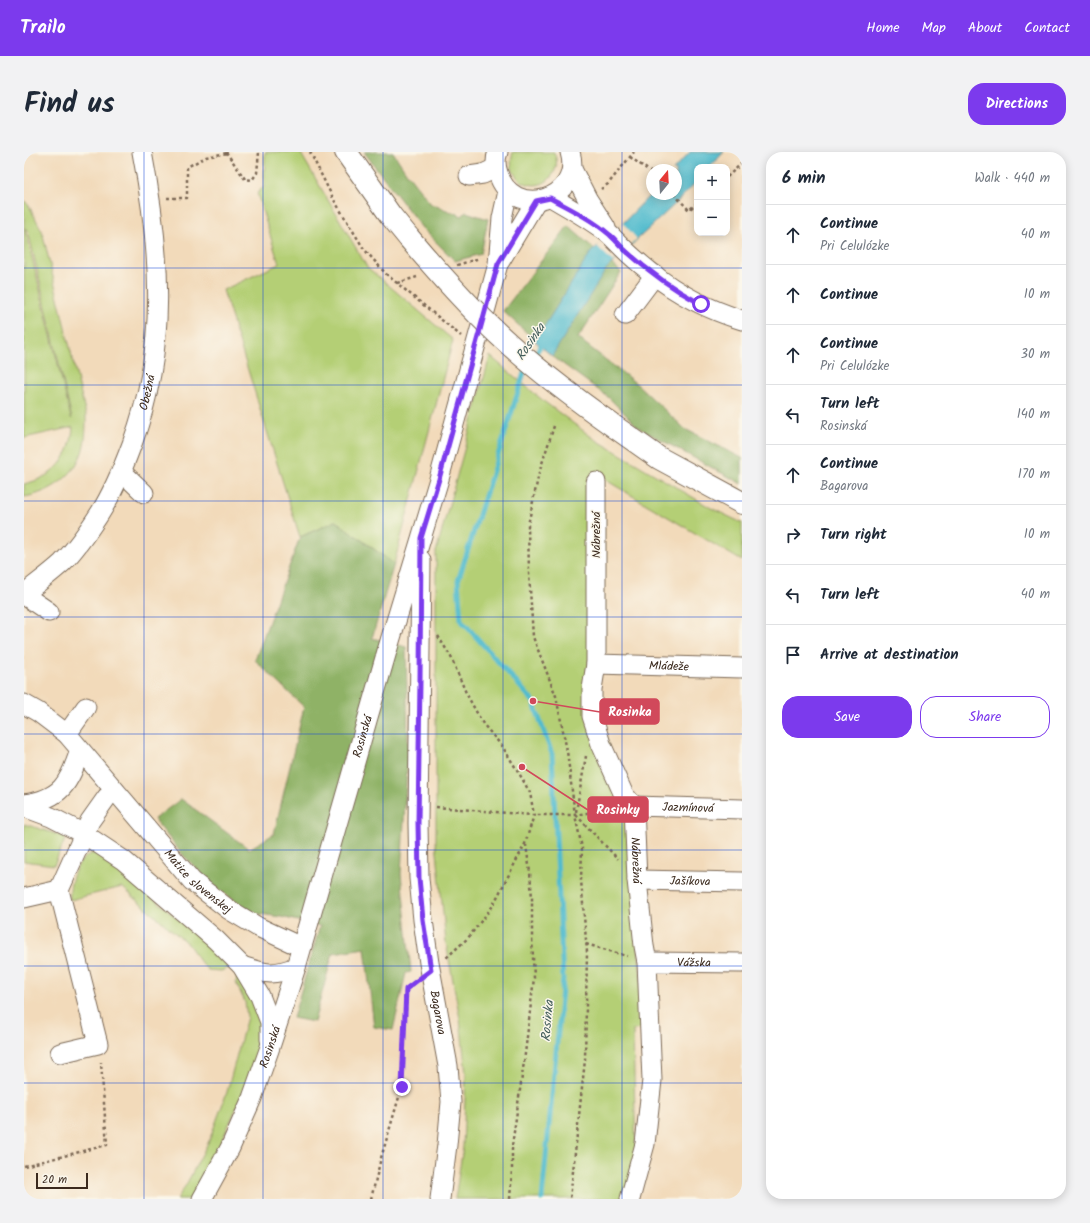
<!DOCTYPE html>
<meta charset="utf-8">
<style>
:root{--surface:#fff;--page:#f2f2f3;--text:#1f2937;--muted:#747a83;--line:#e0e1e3;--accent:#7c3aed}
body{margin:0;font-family:Kalam,sans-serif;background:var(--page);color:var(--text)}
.controls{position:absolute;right:12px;top:12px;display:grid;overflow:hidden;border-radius:8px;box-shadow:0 2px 10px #0003}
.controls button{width:36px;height:36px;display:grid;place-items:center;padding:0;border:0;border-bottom:1px solid var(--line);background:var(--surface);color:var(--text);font:20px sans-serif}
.compass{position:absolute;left:622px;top:12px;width:36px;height:36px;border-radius:50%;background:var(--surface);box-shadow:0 2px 10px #0003;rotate:18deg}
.scale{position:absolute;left:12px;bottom:10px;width:52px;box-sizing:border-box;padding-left:4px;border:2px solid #3b2a1e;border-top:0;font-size:11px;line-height:14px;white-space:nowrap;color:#3b2a1e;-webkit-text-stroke:3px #fbf7ec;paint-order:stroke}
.stop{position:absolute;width:12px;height:12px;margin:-9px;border:3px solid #7c3aed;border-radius:50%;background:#fff}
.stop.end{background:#7c3aed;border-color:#fff;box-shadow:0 1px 4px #0008}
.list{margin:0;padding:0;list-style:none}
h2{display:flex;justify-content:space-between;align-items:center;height:52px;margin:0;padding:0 16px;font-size:17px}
h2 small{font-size:13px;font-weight:400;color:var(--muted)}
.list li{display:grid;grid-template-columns:26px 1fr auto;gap:12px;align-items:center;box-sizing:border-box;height:60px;padding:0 16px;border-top:1px solid var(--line)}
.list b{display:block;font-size:15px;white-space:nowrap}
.list p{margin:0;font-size:13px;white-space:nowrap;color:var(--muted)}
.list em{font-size:13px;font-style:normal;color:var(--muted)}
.actions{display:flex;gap:8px;padding:12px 16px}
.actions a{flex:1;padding:9px 0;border:1px solid var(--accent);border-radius:16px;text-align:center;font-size:14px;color:var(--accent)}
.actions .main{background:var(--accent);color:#fff}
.icon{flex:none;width:22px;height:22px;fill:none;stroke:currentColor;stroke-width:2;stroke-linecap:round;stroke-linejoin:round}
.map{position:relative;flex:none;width:718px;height:1047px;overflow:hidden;border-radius:16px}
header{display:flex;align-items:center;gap:24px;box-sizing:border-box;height:56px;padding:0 20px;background:var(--accent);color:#fff}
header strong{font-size:19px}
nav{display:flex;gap:22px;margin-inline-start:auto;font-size:14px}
.intro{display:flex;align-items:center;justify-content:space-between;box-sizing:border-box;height:96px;padding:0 24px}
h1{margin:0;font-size:28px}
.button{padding:10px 18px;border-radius:16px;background:var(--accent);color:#fff;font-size:14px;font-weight:700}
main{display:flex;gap:24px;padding:0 24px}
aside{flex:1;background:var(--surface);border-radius:16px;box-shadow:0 2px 10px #0003}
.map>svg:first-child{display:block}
.green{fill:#b4cf75;stroke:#787c4a;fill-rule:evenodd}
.forest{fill:#8fb266;stroke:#656e42}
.water{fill:#51bbcd;stroke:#467276}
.pier{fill:#f2daba}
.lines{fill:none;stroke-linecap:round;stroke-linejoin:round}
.stream{stroke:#51bbcd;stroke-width:5}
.minor-casing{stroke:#7b6855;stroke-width:21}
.major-casing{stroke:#7b6855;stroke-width:24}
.path{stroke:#7b6855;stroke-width:2.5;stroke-dasharray:3 3;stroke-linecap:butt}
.minor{stroke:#fff;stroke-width:19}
.major{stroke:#fff;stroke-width:22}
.major-bridge-casing{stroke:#7b6855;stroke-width:24;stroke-linecap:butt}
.major-bridge{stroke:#fff;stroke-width:22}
.route{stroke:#7c3aed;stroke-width:5}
.grid{fill:none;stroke:#1d4ed8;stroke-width:1;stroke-opacity:0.55}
.labels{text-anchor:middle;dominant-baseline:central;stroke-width:3;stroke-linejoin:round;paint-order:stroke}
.street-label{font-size:12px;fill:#3b2a1e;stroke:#fbf7ec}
.water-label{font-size:13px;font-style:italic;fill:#435d5b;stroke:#fbf7ec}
.leader{fill:none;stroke:#d1495b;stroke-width:1.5}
.callout-dot{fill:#d1495b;stroke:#fbf7ec;stroke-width:1.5}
.callout{fill:#d1495b;stroke:#d1495b;stroke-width:1.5}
.callout-label{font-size:13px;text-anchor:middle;font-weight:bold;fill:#fff}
</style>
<header>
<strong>Trailo</strong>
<nav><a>Home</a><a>Map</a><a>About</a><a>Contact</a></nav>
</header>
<div class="intro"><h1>Find us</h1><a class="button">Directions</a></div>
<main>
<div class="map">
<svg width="718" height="1047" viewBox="0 0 718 1047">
<rect width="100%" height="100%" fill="#fbf7ec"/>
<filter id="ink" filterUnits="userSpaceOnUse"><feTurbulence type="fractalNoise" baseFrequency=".025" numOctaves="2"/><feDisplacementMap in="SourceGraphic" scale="8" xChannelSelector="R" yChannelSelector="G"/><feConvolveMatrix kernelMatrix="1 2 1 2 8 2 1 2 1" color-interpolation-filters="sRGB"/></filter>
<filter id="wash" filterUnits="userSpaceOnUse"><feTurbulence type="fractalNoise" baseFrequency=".012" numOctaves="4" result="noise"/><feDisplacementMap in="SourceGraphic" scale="16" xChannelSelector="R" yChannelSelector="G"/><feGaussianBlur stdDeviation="0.9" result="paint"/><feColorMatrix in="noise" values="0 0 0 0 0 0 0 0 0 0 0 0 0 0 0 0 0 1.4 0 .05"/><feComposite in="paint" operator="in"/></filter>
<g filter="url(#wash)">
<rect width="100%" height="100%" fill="#f2daba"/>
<!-- green -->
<path class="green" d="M241 0H276L343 115 429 188 370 412 312 369 276 385 199 138 255 112 233 41 240 35Z
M489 0H530C532 5 533 10 532 15 524 46 478 34 489 0Z
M0 48 5 54 18 79 62 263C62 275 62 286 59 297 52 324 26 341 0 345V332C31 325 47 306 49 275L0 286ZM1 76 4 79 48 267 47 266Z
M466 204 522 251 569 286 687 356 718 371V409L570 321 566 520 603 663 621 877 609 878 612 1007 601 1047H431L439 995 442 922 436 867 422 791 412 690V400Z
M0 672 42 685 30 713 0 709Z
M70 701C82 703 98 720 108 728 142 756 175 785 207 815L197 819 184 818 178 812 165 793 98 735 46 748C44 732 53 704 70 701Z
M213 822 234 856 238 878 236 896 217 946 186 1014 166 1047H153L162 1033 185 989 203 940 223 865 221 850 212 831Z"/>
<!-- forest -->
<path class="forest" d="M340 0H369L382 20 407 52 438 64 442 60 464 67 457 102 431 109 398 76Z
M544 74 597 120 554 186 614 233 661 277 718 306V332L615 276 584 245 528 204 479 159Z
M312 369 370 412 348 486 382 495 384 595 377 722 387 820 382 821 369 878 350 875 341 796 309 801 290 870 269 866 296 774 257 765 229 761 191 735 157 701 130 667 157 647 225 697 250 682 280 555 231 508 276 385Z"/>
<!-- water -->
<path class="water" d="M666 0H700L686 15H673V29L651 52 583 116 528 204 511 189 567 100 599 71 628 41V42H652V18H649Z"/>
<!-- pier -->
<path class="pier" d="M599 71 613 87 589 110 573 94Z"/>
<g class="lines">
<!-- stream -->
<path class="stream" d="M509 205 520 189
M502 215 434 429 437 468 509 549 528 602 539 827 518 1047"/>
</g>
</g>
<g filter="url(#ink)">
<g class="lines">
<defs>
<g id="minor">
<path d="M474 0C471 7 472 15 474 21 488 69 560 48 546 0"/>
<path d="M548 17 564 48 582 76"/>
<path d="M445 24 459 22 472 16"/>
<path d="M527 45C547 57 568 68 586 83 591 88 596 93 601 98 610 107 619 114 629 122 655 143 686 158 718 168"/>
<path d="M476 109 512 49"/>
<path d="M601 163 631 123"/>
<path d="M98 320 120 341"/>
<path id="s1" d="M572 330V512L568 537V564L577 592 600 643 610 654 613 728 620 794 623 810 628 928 621 992 606 1047"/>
<path id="s2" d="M397 408 394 671 395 726 399 768 405 811 424 914 427 950 423 993 416 1047"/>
<path id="s3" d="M0 442C12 432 26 422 38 411 52 397 65 378 76 361 90 339 99 316 108 292 144 196 137 99 118 0"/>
<path d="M0 443 25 460"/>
<path id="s4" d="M572 512 718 516"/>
<path id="s5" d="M0 552 14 560 43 582 168 729 204 757 234 775 277 795"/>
<path d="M43 582 62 555"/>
<path d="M0 652C37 647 45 632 56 598"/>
<path id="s6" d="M610 654 718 657"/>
<path d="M0 655 27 665 60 682 99 708 192 788 218 814 236 844 246 870V888"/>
<path id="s7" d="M613 728 718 730"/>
<path d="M0 746 35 738"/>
<path id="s8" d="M623 810 718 811"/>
<path d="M218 814C242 822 248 824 272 815"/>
<path d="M36 901 74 892 35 738 66 669 83 645 91 639"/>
<path id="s9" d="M178 1047 206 996 228 946 245 898 272 815 363 499 415 327 474 112 478 66 484 39"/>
</g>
<path id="major" d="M322 0 367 64 385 86
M591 275 635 306 718 351"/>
</defs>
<!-- minor casing -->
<use href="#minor" class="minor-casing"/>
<!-- major casing -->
<use href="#major" class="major-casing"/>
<!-- path -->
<path class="path" d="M202 0 221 27 228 28 233 21 235 0
M286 0 310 48 340 97 362 122 437 184
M606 5 628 21
M703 25 718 11
M577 37 584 32 610 0
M650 42 665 58 673 51
M143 46H163V15L182 5 203 1
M433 113 456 106
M373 131 393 125
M530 274 515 321 504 373 505 421 509 485 532 544 543 599 551 663 558 696 557 728 563 800 561 908 546 1047
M414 484 427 505 442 541 459 572 478 594 495 621 506 641 510 663 501 692 468 755 444 786 422 806
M412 655 507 663H551L588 657
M552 660 562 604
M552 663 594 707
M562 792 603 804
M0 1014 83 993 77 910
M347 1047 357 1006 378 935 382 837 390 831
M486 1047 488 1018V994L500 910 510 826 508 785V746L506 720 502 693"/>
<!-- minor -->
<use href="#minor" class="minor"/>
<!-- major -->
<use href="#major" class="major"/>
<defs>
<path id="major-bridge" d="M385 86C413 119 442 152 474 182 510 216 550 246 591 275"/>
</defs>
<!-- major-bridge casing -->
<use href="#major-bridge" class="major-bridge-casing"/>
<!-- major-bridge -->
<use href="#major-bridge" class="major-bridge"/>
</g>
</g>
<g class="lines" filter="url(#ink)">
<!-- route -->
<path class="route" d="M378 935 382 837 407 818 399 768 395 726 394 671 396 529 397 386 415 327 474 112 512 49 526 46C547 57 569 68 586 83 592 88 596 94 602 99 625 120 649 137 677 152"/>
</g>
<!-- grid -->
<path class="grid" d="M120 0V1047M239 0V1047M359 0V1047M479 0V1047M598 0V1047M0 116H718M0 233H718M0 349H718M0 465H718M0 582H718M0 698H718M0 814H718M0 931H718"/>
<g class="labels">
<!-- street labels -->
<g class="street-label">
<text stroke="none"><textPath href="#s3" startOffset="242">Obežná</textPath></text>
<text transform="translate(572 383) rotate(-90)">Nábrežná</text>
<text stroke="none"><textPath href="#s4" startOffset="73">Mládeže</textPath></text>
<text stroke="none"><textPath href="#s9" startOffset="491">Rosinská</textPath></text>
<text stroke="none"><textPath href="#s6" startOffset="54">Jazmínová</textPath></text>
<text stroke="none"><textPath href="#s1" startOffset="389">Nábrežná</textPath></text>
<text stroke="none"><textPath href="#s5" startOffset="250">Matice slovenskej</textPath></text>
<text stroke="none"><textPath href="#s7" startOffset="53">Jašíkova</textPath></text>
<text stroke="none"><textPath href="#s8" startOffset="47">Vážska</textPath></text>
<text stroke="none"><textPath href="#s2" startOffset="454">Bagarova</textPath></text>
<text stroke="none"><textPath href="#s9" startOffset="167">Rosinská</textPath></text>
</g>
<!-- water labels -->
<g class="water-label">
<text transform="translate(507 190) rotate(-56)">Rosinka</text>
<text transform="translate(524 869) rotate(-85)">Rosinka</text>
</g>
</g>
<!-- callouts -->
<path class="leader" d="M509 549L576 560M498 615L564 658"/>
<g class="callout-dot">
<circle cx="509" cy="549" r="4"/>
<circle cx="498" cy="615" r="4"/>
</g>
<g class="callout">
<rect x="576" y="547" width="59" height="25" rx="4"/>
<rect x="564" y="645" width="60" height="25" rx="4"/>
</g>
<g class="callout-label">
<text x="606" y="564">Rosinka</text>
<text x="594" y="662">Rosinky</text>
</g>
</svg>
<div class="controls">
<button>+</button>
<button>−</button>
</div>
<svg class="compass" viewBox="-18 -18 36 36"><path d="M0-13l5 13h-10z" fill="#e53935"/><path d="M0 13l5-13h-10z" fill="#747a83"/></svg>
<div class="scale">20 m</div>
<div class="stop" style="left:677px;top:152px"></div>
<div class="stop end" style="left:378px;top:935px"></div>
</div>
<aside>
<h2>6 min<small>Walk · 440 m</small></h2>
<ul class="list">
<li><svg class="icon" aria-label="ahead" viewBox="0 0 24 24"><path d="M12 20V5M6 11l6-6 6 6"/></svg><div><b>Continue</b><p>Pri Celulózke</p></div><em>40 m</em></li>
<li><svg class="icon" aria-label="ahead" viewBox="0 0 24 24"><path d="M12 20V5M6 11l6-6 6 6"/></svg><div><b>Continue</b></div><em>10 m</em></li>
<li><svg class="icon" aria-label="ahead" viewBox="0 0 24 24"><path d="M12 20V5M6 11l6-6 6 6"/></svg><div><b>Continue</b><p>Pri Celulózke</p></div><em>30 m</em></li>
<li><svg class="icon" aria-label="left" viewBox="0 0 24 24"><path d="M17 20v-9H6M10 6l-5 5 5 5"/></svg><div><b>Turn left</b><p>Rosinská</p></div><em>140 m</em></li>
<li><svg class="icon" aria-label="ahead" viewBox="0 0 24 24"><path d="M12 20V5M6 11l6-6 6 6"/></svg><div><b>Continue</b><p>Bagarova</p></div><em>170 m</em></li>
<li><svg class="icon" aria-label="right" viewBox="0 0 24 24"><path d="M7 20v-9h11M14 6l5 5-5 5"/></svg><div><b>Turn right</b></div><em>10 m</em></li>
<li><svg class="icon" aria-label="left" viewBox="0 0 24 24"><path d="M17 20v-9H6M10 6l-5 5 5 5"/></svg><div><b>Turn left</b></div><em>40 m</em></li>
<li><svg class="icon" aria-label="arrive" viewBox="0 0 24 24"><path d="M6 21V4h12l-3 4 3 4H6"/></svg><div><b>Arrive at destination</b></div></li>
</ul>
<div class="actions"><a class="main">Save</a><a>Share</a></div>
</aside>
</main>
